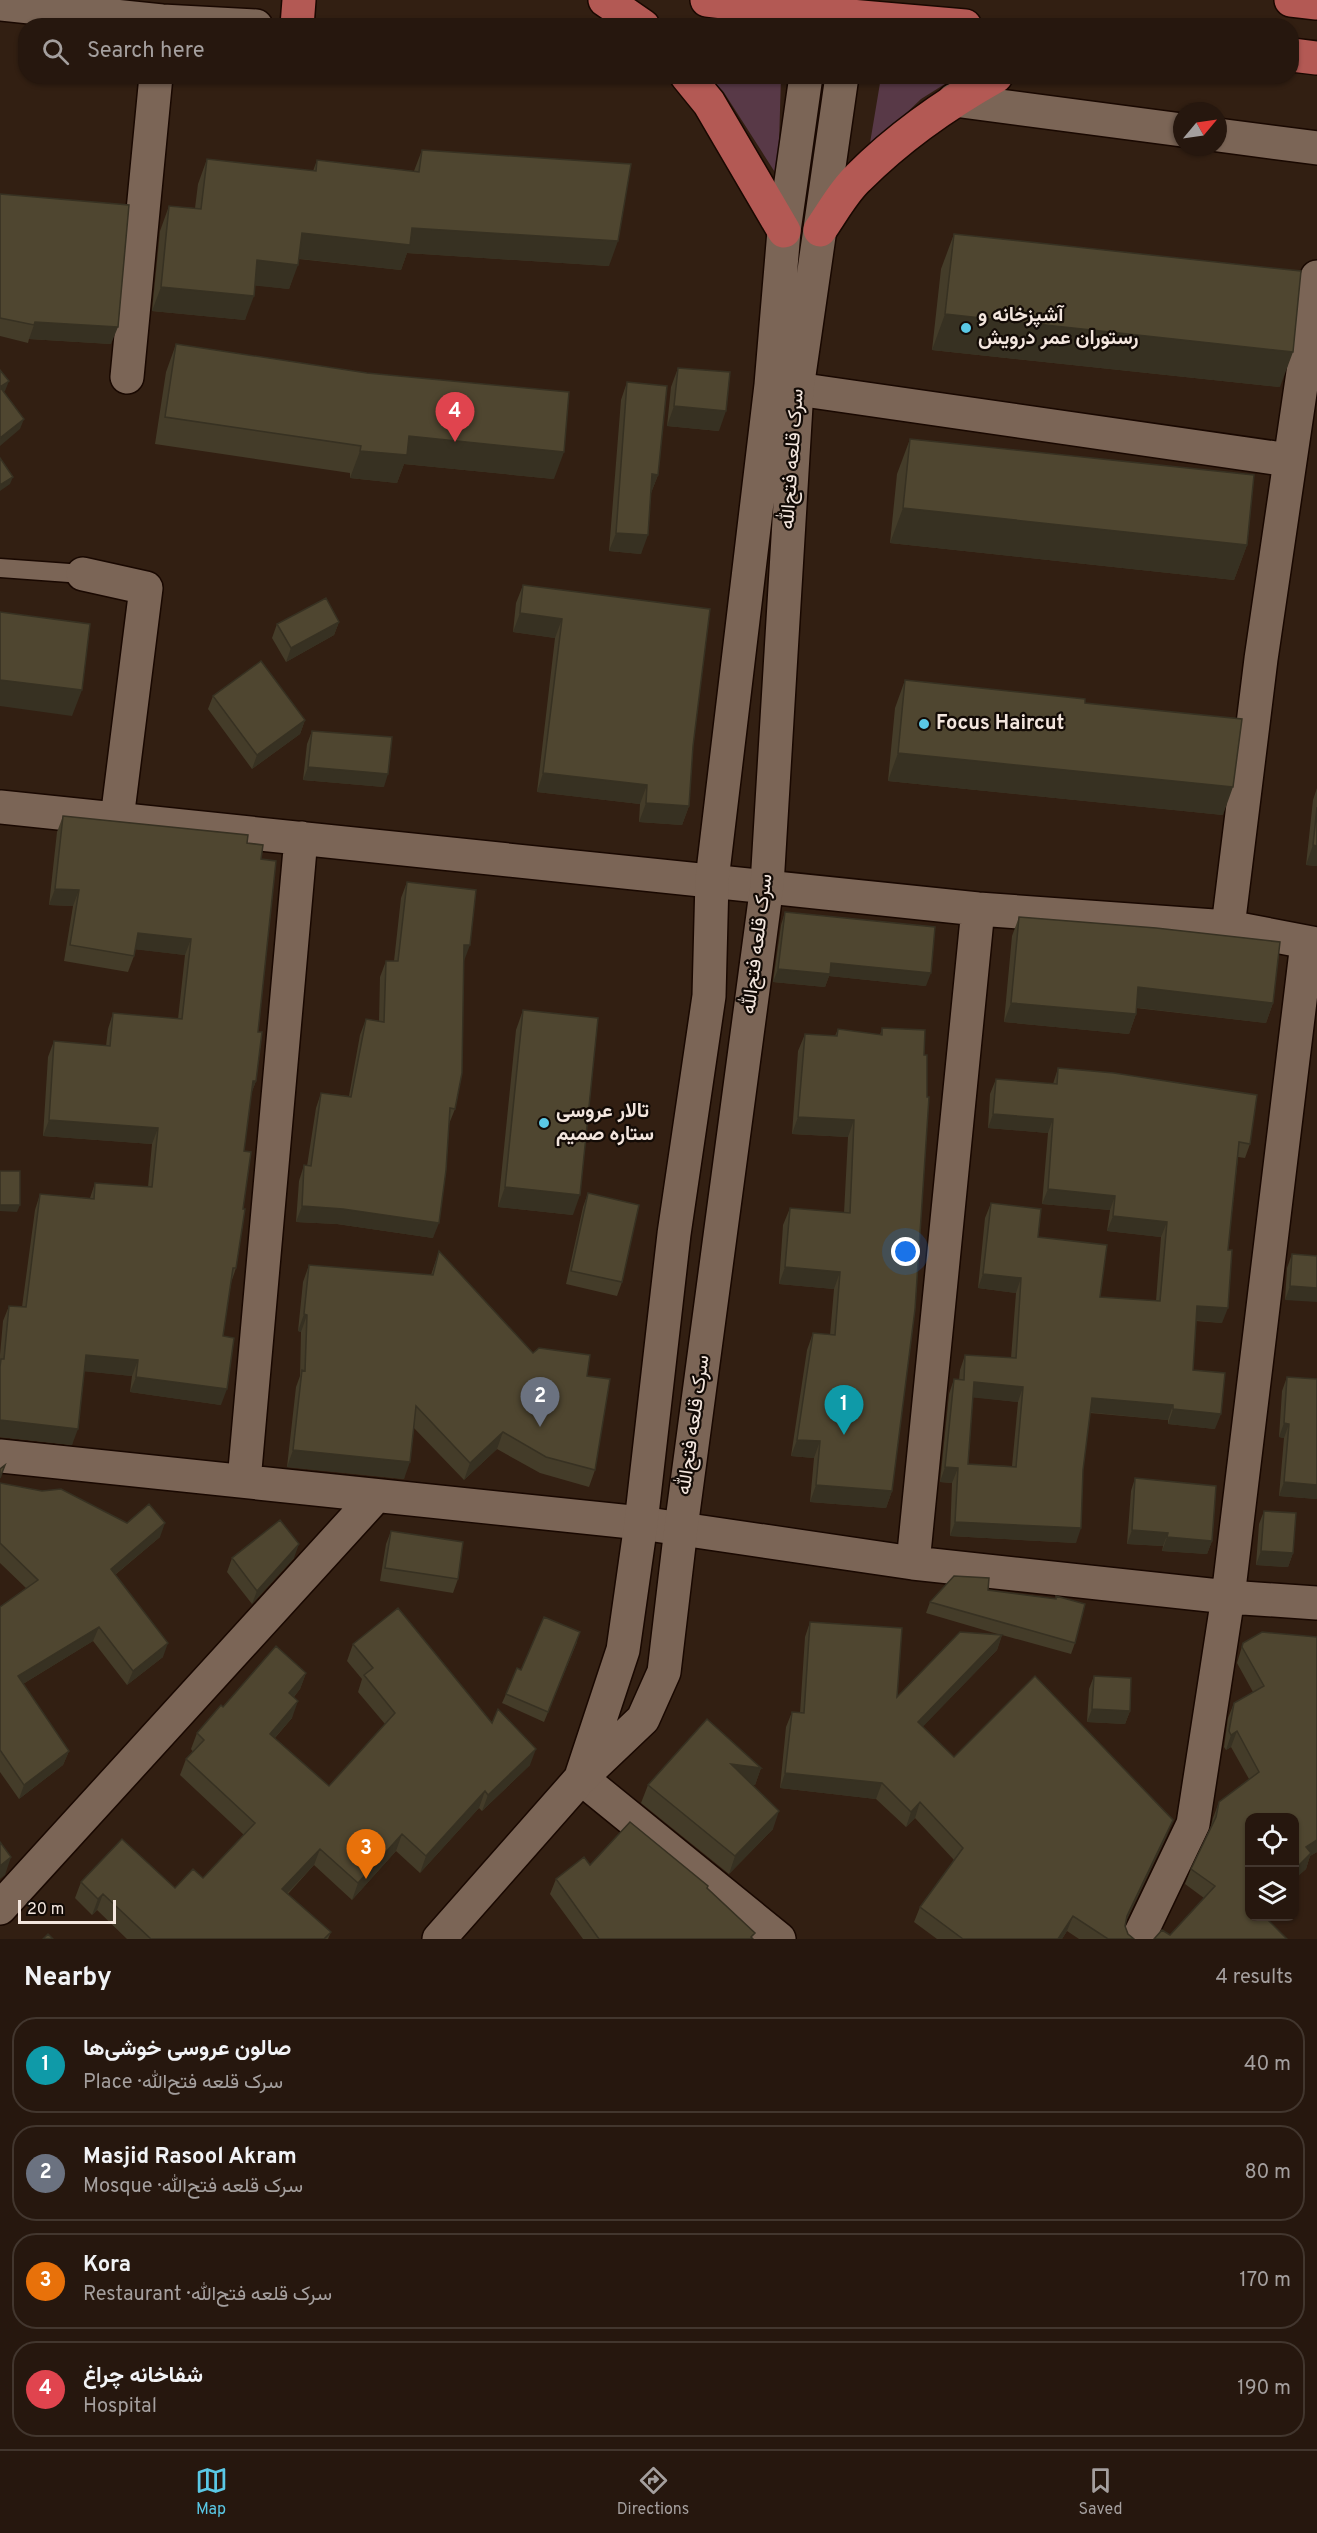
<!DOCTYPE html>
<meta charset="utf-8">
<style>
:root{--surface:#26170e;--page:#32241c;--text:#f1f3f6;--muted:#a49f9e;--line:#42362e;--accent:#5ac8e5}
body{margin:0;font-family:Overpass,Vazirmatn,sans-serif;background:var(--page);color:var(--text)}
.controls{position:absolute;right:18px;bottom:18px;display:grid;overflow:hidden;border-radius:12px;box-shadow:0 2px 4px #0004}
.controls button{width:54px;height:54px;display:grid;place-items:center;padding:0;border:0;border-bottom:2px solid var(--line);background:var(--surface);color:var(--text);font:30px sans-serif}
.compass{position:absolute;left:1173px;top:102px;width:54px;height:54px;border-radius:50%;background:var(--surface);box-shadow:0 2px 4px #0004;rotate:61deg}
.scale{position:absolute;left:18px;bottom:15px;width:98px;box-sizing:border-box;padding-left:6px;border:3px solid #f3e6de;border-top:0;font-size:16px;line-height:21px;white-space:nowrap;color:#f3e6de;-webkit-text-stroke:4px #130b06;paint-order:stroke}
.you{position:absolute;left:906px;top:1252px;width:21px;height:21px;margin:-15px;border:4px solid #fff;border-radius:50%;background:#1a73e8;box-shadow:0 0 0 9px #1a73e833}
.badge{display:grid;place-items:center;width:39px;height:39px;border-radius:50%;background:var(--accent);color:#fff;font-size:20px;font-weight:700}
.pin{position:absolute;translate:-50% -50px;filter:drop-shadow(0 2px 3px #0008)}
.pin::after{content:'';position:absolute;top:32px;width:21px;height:18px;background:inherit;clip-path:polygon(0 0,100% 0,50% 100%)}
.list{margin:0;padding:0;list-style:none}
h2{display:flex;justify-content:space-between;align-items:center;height:78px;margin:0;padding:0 24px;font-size:26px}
h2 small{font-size:20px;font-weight:400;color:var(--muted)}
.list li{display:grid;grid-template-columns:39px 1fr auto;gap:18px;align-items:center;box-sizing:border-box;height:96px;margin:0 12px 12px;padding:0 12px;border:2px solid var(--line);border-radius:24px}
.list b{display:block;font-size:22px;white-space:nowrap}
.list p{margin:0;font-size:20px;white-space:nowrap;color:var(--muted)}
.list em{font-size:20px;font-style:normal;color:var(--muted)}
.icon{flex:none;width:33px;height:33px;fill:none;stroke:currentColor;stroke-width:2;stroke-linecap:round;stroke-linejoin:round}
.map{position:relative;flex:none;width:1317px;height:1939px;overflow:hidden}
.search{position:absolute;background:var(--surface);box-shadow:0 2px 4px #0004;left:18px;right:18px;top:18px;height:66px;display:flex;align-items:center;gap:15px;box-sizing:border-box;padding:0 21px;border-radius:24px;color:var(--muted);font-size:22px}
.sheet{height:510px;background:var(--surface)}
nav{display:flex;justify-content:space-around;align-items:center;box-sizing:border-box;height:84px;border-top:2px solid var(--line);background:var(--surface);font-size:16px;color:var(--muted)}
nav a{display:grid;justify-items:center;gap:3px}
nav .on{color:var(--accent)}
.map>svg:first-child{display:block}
.green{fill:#583947}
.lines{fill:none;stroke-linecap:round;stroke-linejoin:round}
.lane-casing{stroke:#190801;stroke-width:21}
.street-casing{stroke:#190801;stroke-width:36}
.secondary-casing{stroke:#190801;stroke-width:36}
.primary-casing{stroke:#190801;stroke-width:36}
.lane{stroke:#7b6556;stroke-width:18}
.street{stroke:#7b6556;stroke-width:33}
.secondary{stroke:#7b6556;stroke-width:33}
.primary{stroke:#b35954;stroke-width:33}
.wall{fill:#443c29;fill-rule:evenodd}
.shaded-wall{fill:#373122}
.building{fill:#4f4630;stroke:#373122;stroke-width:1.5;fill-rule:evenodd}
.poi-dot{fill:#5ac8e5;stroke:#130b06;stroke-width:2}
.labels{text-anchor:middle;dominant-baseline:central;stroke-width:4.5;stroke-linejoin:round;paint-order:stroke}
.poi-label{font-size:20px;font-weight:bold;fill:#f3e6de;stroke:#130b06;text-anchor:start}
.street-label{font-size:20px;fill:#f3e6de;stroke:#130b06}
</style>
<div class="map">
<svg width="1317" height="1939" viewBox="0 0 1317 1939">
<rect width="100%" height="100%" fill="#321f12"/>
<!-- green -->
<path class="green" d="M709 77H781L778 177 723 91Z
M881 77H956L921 99 869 149Z"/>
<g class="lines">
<defs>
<path id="lane" d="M0 568 83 574"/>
<path id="street" d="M127 377 156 76
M797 389 1289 460
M83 574 146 588 117 819
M0 807 978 909 1228 927 1317 944
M1228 927 1261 659 1317 277
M0 1456 641 1523 913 1563 1228 1597 1317 1603
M244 1481 301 838
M913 1563 978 909
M581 1778 779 1939
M0 1908 376 1496
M1138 1939 1193 1824 1228 1597 1307 943"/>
<path id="secondary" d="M0 4 162 21 256 26
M954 100 1182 130
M1218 135 1317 148
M582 1774 623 1650 641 1523 674 1234 709 996 712 880 771 385 784 231 806 76
M439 1939 581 1778 643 1719 664 1672 681 1528 767 885 797 389 842 76"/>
<path id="primary" d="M605 0 643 26
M707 0 816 13 965 26
M1291 0 1317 3
M297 26 299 0
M1292 55 1317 58
M687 76 709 103 784 231
M820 230C832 213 843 192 858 178 899 137 946 104 996 76"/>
</defs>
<!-- lane casing -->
<use href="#lane" class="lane-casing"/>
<!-- street casing -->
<use href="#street" class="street-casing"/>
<!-- secondary casing -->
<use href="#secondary" class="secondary-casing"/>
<!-- primary casing -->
<use href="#primary" class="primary-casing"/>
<!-- lane -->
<use href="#lane" class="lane"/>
<!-- street -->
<use href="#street" class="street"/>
<!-- secondary -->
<use href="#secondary" class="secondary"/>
<!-- primary -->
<use href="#primary" class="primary"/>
</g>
<!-- wall -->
<path class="wall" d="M422 150 609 266 407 253 401 270 299 259 289 289 254 285 245 320 152 311 160 231 169 206 195 208 198 184 207 159 313 171 317 160 414 171Z
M0 194 111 344 29 339 28 343 0 336Z
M954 234 1280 387 932 350 941 269Z
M176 344 554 479 404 464 397 483 350 478V473L155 444 166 372Z
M678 368 719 431 667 426 671 387Z
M627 382 658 475 651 493H650L641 554 609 551 621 400Z
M910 439 1247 545 1234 580 890 543 897 474Z
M523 585 693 746 689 806 682 825 639 822 640 804 537 792 555 638 513 632 516 603Z
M339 622 334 635 286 662 272 638 277 624Z
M905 680 1085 703 1223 815 888 781 895 708Z
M213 696 305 720 300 734 252 769 208 709Z
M312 731 384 787 303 780 307 744Z
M1317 788V866L1306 865 1313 800Z
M63 816 247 843 261 859 258 1032 256 1081 251 1094 244 1151 236 1268 231 1283 223 1336 221 1405 130 1392 132 1376 84 1371 72 1445 0 1437V1355L3 1321 9 1306 22 1307 35 1210 40 1194 90 1198 95 1183 148 1187 152 1144 43 1136 48 1057 54 1041 106 1046 108 1029 113 1013 178 1019 185 955 135 949 134 956 128 972 64 961 73 906 49 905 57 832Z
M407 882 464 961 455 1109 449 1124 433 1238 337 1224 296 1222 299 1181 304 1165 307 1166 316 1108 321 1093 349 1096 360 1035 366 1019 379 1021 380 977 386 961H394L401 898Z
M785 912 926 986 829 976 825 987 773 982 781 925Z
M1019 917 1273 1003 1266 1023 1136 1008V1014L1129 1034 1004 1022 1012 936Z
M523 1010 573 1215 498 1207 516 1030Z
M882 1028 892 1491 886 1508 810 1502 814 1458 791 1456 807 1350 813 1333 830 1335 834 1289 779 1284 783 1225 790 1208 844 1213 848 1137 792 1134 798 1051 805 1034 835 1036 838 1029 880 1035Z
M1058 1068 1250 1144 1245 1158 1238 1157 1228 1250 1222 1323 1196 1321 1193 1370 1215 1429 1168 1424V1420L1090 1413 1083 1470 1076 1543 950 1536 952 1483 940 1482 949 1394 954 1379 959 1380 960 1370 965 1355 1011 1358 1016 1293 978 1288 985 1218 991 1203 1038 1237 1100 1297 1156 1301 1161 1237 1107 1231 1110 1210 1042 1204 1048 1133 988 1128 990 1094 996 1079 1053 1084ZM973 1397 1018 1402 1012 1466 968 1464Z
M588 1193 622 1282 617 1296 566 1284 583 1207Z
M439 1251 533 1353 587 1376 595 1470 589 1487 540 1473 497 1449 464 1480 413 1427 404 1479 287 1467 296 1387 300 1376 301 1332 298 1331 303 1282 309 1265 431 1275Z
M1292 1254 1317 1256 1285 1300 1287 1268Z
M1287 1377 1317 1499 1279 1496 1284 1438 1279 1437 1282 1391Z
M1135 1478 1212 1541 1207 1554 1162 1551 1163 1546 1127 1544 1131 1491Z
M0 1483 127 1523 160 1537 115 1575 163 1657 127 1685 93 1641 23 1684 69 1751 63 1765 19 1799 0 1772V1607L26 1588 0 1563Z
M1264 1511 1293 1553 1288 1567 1256 1565 1259 1524Z
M391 1531 458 1579 453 1593 380 1581 386 1544Z
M232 1558H294L252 1604 227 1572Z
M988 1590 1075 1643 1071 1654 1002 1635 997 1650 922 1727 954 1757 1167 1835 1126 1921 1125 1926 1128 1934 1134 1939H1079L1067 1931 1062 1939H937L914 1922 920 1907 954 1860 915 1818 906 1827 876 1799 780 1788 786 1727 792 1712 800 1713 805 1637 810 1622 897 1697 1001 1635 926 1613 930 1602Z
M1317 1637V1852L1310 1856 1306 1869 1250 1917 1170 1935 1204 1898 1185 1884 1191 1869 1211 1826 1213 1818 1219 1802 1249 1779 1231 1747 1226 1750 1224 1747 1228 1718 1234 1703 1253 1692 1237 1663 1243 1643Z
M577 1642 544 1722 502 1703 506 1694 521 1670Z
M353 1644 492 1723 530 1765 482 1811 479 1808 420 1873 396 1851 352 1900 314 1865 288 1894 331 1932 328 1939H127L97 1910 92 1915 75 1898 81 1882 175 1888 203 1878 244 1835 180 1775 186 1759 193 1752 191 1749 197 1733 223 1707 306 1673 300 1689 294 1697 292 1718 275 1738 329 1786 385 1724 358 1692 362 1679 347 1661Z
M1094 1676 1130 1711 1125 1724 1087 1722 1089 1689Z
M761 1768 755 1785H752L773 1829 729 1874 641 1803 648 1785Z
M590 1865 707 1888 753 1939H583L550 1894 556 1879Z"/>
<!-- shaded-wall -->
<path class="shaded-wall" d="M412 228 618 241 609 266 407 253 401 270 293 258 302 233Z
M257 260 298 265 289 289 248 285Z
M161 287 254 296 245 320 152 311Z
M945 314 1293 352 1280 387 932 350Z
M35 322 118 327 111 344 29 339Z
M9 381 5 391 0 395V387Z
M674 406 726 411 719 431 667 426Z
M24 419 20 429 0 446V438Z
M409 436 564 452 554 479 404 464 397 483 350 478 360 451Z
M652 474 658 475 651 493H645Z
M13 477 10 484 0 491V485Z
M903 508 1247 545 1234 580 890 543Z
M616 533 648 535 641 554 609 551Z
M520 613 562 619 555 638 513 632Z
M339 622 334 635 286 662 291 648Z
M0 680 82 690 72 716 0 706Z
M305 720 300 734 252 769 257 755Z
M898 753 1233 787 1223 815 888 781Z
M308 767 388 774 384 787 303 780Z
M543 773 647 785 640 804 537 792Z
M646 803 689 806 682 825 639 822Z
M1313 845 1317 846V866L1306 865Z
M55 889 79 890 73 906 49 905Z
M138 933 191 939 185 955 132 949Z
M464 945H470L464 961 458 960Z
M831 963 931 973 926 986 829 976 825 987 773 982 778 969Z
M1138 987 1273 1003 1266 1023 1131 1007Z
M1011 1003 1136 1014 1129 1034 1004 1022Z
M253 1081H256L250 1097Z
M993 1114 1053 1119 1048 1133 988 1128Z
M798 1117 854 1120 848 1137 792 1134Z
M49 1120 158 1128 152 1144 43 1136Z
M505 1187 580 1195 573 1215 498 1207Z
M1048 1189 1115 1196 1110 1210 1042 1204Z
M0 1205H20L17 1212 0 1211Z
M302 1206 343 1209 439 1223 433 1238 337 1224 296 1222Z
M1113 1216 1167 1222 1161 1237 1107 1231Z
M785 1267 840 1272 834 1289 779 1284Z
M983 1274 1021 1278 1016 1293 978 1288Z
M1290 1286 1317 1288V1302L1285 1300Z
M1197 1306 1228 1308 1222 1323 1192 1320Z
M304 1314 307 1315 301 1332 298 1331Z
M86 1355 138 1360 132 1376 81 1371Z
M136 1377 227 1389 221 1405 130 1392Z
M974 1382 1023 1387 1018 1402 968 1397Z
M1092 1398 1173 1405 1168 1420 1086 1412Z
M1173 1409 1221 1414 1215 1429 1168 1424Z
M0 1420 78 1429 72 1445 0 1437Z
M1284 1423 1289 1424 1284 1438 1279 1437Z
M503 1432 497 1449 464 1480 470 1463Z
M797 1440 820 1441 814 1458 791 1456Z
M293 1450 410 1462 404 1479 287 1467Z
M945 1467 958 1468 952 1483 940 1482Z
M1284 1482 1317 1485V1499L1279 1496Z
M816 1485 892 1491 886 1508 810 1502Z
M955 1522 1081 1528 1076 1543 950 1536Z
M165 1523 160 1537 105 1583 111 1569Z
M1132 1530 1168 1533 1163 1546 1127 1544Z
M1167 1537 1212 1541 1207 1554 1162 1551Z
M299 1544 294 1558 252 1604 257 1591Z
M1261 1551 1293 1553 1288 1567 1256 1565Z
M99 1627 93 1641 13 1690 18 1676Z
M1002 1635 997 1650 912 1738 918 1722Z
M168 1643 163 1657 127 1685 133 1671Z
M306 1673 300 1689 283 1710 289 1693Z
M298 1701 292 1718 264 1750 270 1734Z
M1092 1709 1130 1711 1125 1724 1087 1722Z
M1237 1731 1231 1747 1226 1750 1231 1735Z
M536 1749 530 1765 482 1811 488 1795Z
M69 1751 63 1765 19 1799 24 1785Z
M731 1764 761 1768 755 1785 725 1782Z
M785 1773 882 1783 876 1799 780 1788Z
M485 1791 479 1808 420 1873 426 1856Z
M920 1802 915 1818 906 1827 911 1812Z
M779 1811 773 1829 729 1874 735 1856Z
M1173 1820 1167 1835 1121 1931 1127 1916Z
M402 1834 396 1851 352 1900 358 1883Z
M1317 1840V1852L1310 1856 1306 1869 1294 1880V1870L1306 1847Z
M320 1849 314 1865 276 1905 282 1889Z
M11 1857 5 1875 0 1879V1866Z
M103 1894 97 1910 92 1915 98 1899Z
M1073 1916 1067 1931 1062 1939H1058Z"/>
<!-- building -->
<path class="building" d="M422 150 631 164 618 241 412 228 410 245 302 233 298 265 257 260 254 296 161 287 169 206 201 209 207 159 316 171 317 160 419 172Z
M0 194 129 205 118 327 35 322 34 325 0 318Z
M954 234 1301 271 1293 352 945 314Z
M176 344 367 373 569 392 564 452 409 436 407 455 360 451 361 446 165 417Z
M678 368 730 372 726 411 674 406Z
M0 370 9 381 0 387 24 419 0 438Z
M627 382 667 386 658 475 652 474 648 535 616 533Z
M910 439 1254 475 1247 545 903 508Z
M0 458 13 477 0 485Z
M523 585 710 609 693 746 689 806 646 803 647 785 543 773 562 619 520 613Z
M326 598 339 622 291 648 277 624Z
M0 612 90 624 82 690 0 680Z
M261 661 305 720 257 755 213 696Z
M905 680 1085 699V703L1242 719 1233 787 898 753Z
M312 731 392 737 388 774 308 767Z
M1317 807V846L1313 845Z
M63 816 248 835 247 843 263 845 261 859 276 861 258 1032H262L256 1081H253L244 1151 251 1152 243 1209H245L236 1268H233L223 1336 234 1338 227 1389 136 1377 138 1360 86 1355 78 1429 0 1420V1367L1 1359H4L9 1306 26 1307 40 1194 94 1199 95 1183 152 1187 158 1128 49 1120 54 1041 110 1046 113 1013 182 1019 191 939 138 933 134 956 70 945 79 890 55 889Z
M407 882 476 890 470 945H464L462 1073 455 1109 450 1108 446 1170 439 1223 343 1209 302 1206 304 1165 311 1166 321 1093 351 1097 366 1019 384 1022 386 961H398Z
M785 912 935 927 931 973 831 963 830 974 778 969Z
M1019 917 1156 928 1280 942 1273 1003 1138 987 1136 1014 1011 1003Z
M523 1010 598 1018 580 1195 505 1187Z
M882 1028 925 1030 924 1055H927V1097H929L915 1309 892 1491 816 1485 820 1441 797 1440 813 1333 835 1335 840 1272 785 1267 790 1208 850 1213 854 1120 798 1117 805 1034 837 1036 838 1029 882 1035Z
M1058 1068 1114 1073 1257 1095 1250 1144 1239 1142 1228 1250H1232L1228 1308 1197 1306 1193 1370 1225 1373 1221 1414 1173 1409V1405L1092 1398 1083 1470 1081 1528 955 1522 958 1468 945 1467 954 1379 964 1380 965 1355 1016 1358 1021 1278 983 1274 991 1203 1041 1209 1038 1237 1107 1245 1100 1297 1160 1301 1167 1222 1113 1216 1115 1196 1048 1189 1053 1119 993 1114 996 1079 1057 1084ZM974 1382 1023 1387 1016 1467 968 1464Z
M0 1171H20V1205H0Z
M588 1193 639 1205 622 1282 571 1271Z
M439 1251 533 1353 539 1348 590 1355 587 1376 610 1379 595 1470 546 1457 503 1432 470 1463 416 1406 410 1462 293 1450 302 1370 305 1371 307 1315 304 1314 309 1265 433 1275Z
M1292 1254 1317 1256V1288L1290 1286Z
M1287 1377 1317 1379V1485L1284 1482 1289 1424 1284 1423Z
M5 1465 0 1478V1469Z
M1135 1478 1216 1486 1212 1541 1167 1537 1168 1533 1132 1530Z
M0 1483 42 1491 61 1489 127 1523 149 1504 165 1523 111 1569 168 1643 133 1671 99 1627 18 1676 69 1751 24 1785 0 1750V1607L38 1580 0 1543Z
M1264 1511 1296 1513 1293 1553 1261 1551Z
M280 1520 299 1544 257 1591 232 1558Z
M391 1531 463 1542 458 1579 385 1568Z
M954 1576 989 1578 988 1590 1056 1599V1596L1085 1604 1075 1643 930 1602Z
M398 1608 492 1723 498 1709 536 1749 488 1795 485 1791 426 1856 402 1834 358 1883 320 1849 282 1889 331 1932 324 1939H151L103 1894 98 1899 81 1882 122 1839 175 1888 193 1869 203 1878 255 1823 186 1759 204 1740 197 1733 221 1705 223 1707 276 1646 306 1673 289 1693 298 1701 270 1734 329 1786 395 1713 364 1675 373 1668 353 1644Z
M544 1617 580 1632 548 1712 506 1694 517 1668 521 1670Z
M810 1622 902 1628 897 1697 960 1632 1002 1635 918 1722 954 1757 1035 1676 1173 1820 1127 1916 1125 1926 1128 1934 1134 1939H1108L1073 1916 1058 1939H963L920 1907 963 1848 920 1802 911 1812 882 1783 785 1773 792 1712 804 1713Z
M1262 1632 1317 1637V1840L1306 1847 1311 1853 1294 1870V1818H1250V1917H1265L1287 1939H1154L1162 1930 1170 1935 1215 1886 1191 1869 1216 1817 1219 1802 1259 1772 1237 1731 1231 1735 1229 1731 1234 1703 1264 1686 1242 1647 1243 1643Z
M1094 1676 1131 1678 1130 1711 1092 1709Z
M707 1719 761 1768 731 1764 779 1811 735 1856 648 1785Z
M630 1822 708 1886 707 1888 755 1933 751 1937 753 1939H599L556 1879 584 1857 590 1865Z
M0 1842 11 1857 0 1866Z
M48 1934 53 1939H43Z"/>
<!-- markers -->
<g class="poi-dot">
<circle cx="966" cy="328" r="6"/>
<circle cx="924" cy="724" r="6"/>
<circle cx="544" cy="1123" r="6"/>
</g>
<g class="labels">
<!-- poi labels -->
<g class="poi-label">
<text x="978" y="316">آشپزخانه و<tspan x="978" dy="23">رستوران عمر درویش</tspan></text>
<text x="936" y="724">Focus Haircut</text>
<text x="556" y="1112">تالار عروسی<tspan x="556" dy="23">ستاره صمیم</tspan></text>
</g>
<!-- street labels -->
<g class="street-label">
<text transform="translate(793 459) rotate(-86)">سرک قلعه فتح‌الله</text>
<text transform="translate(758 944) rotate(-83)">سرک قلعه فتح‌الله</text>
<text transform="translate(694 1425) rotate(-82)">سرک قلعه فتح‌الله</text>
</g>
</g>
</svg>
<div class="controls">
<button><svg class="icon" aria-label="locate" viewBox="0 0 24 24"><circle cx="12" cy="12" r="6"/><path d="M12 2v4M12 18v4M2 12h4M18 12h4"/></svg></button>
<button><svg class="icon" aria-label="layers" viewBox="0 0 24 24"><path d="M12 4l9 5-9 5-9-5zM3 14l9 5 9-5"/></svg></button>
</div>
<svg class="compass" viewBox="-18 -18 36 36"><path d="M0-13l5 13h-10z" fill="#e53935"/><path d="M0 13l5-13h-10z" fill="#a49f9e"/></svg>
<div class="scale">20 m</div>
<div class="you"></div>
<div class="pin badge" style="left:844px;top:1435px;background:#0f9aa8">1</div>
<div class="pin badge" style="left:540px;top:1427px;background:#6b7280">2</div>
<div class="pin badge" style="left:366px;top:1879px;background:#e8710a">3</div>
<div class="pin badge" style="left:455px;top:442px;background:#e0444e">4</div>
<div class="search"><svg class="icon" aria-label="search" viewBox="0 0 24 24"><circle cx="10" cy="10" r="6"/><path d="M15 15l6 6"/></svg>Search here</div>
</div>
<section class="sheet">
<h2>Nearby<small>4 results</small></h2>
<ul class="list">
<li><span class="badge" style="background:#0f9aa8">1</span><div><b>صالون عروسی خوشی‌ها</b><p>Place · سرک قلعه فتح‌الله</p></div><em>40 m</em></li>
<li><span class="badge" style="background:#6b7280">2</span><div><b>Masjid Rasool Akram</b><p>Mosque · سرک قلعه فتح‌الله</p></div><em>80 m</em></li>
<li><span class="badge" style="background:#e8710a">3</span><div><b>Kora</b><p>Restaurant · سرک قلعه فتح‌الله</p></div><em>170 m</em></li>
<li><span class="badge" style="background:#e0444e">4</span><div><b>شفاخانه چراغ</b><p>Hospital</p></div><em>190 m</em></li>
</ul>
</section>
<nav>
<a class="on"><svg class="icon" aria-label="map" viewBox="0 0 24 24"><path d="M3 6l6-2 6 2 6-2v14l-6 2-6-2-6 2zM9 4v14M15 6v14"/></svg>Map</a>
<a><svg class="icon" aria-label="directions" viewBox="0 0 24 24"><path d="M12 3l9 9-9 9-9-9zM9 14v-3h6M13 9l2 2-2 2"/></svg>Directions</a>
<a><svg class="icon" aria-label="saved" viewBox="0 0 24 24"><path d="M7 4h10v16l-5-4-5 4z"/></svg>Saved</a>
</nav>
